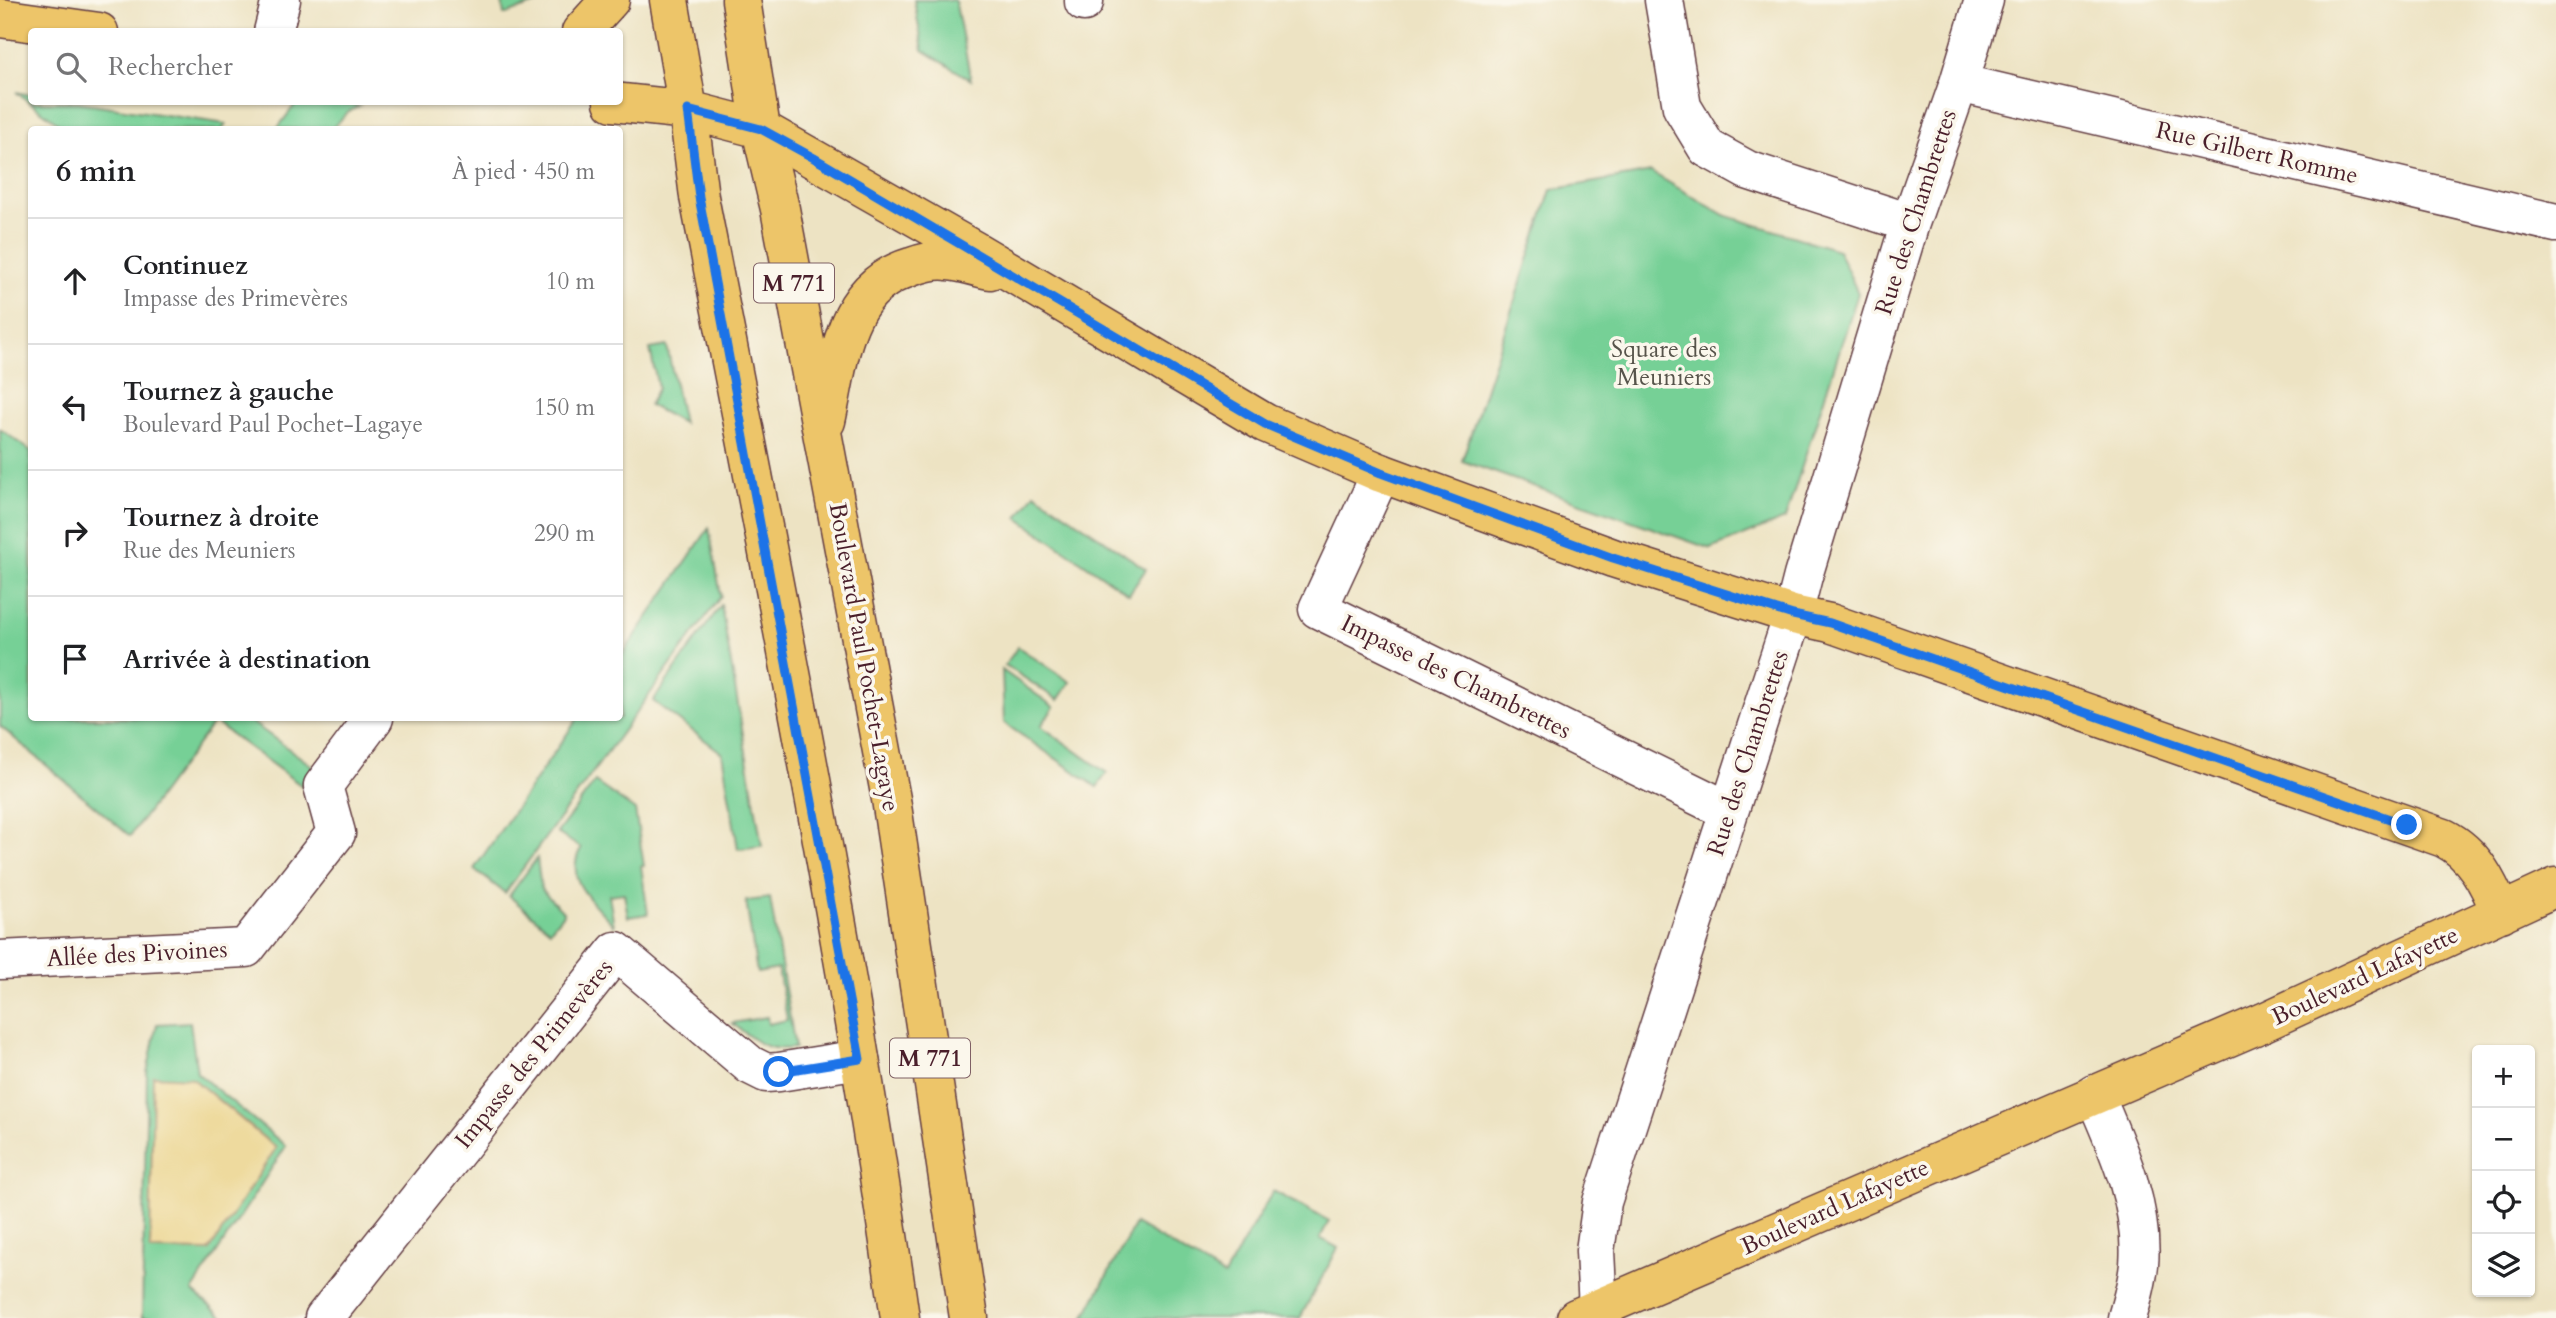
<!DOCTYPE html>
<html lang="fr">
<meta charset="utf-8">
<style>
:root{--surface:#fff;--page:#f2f2f2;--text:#202124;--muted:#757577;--line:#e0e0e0}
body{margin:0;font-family:Cardo,serif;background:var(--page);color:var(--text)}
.controls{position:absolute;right:21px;bottom:21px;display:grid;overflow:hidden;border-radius:7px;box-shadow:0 2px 5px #0004}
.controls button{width:63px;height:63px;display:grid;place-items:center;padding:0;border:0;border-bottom:2px solid var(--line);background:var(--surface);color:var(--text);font:35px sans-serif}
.stop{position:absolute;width:21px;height:21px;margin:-16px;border:5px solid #1a73e8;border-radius:50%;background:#fff}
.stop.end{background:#1a73e8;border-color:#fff;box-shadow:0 2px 7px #0008}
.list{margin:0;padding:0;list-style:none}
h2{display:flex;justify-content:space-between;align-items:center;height:91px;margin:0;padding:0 28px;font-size:30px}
h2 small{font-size:23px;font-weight:400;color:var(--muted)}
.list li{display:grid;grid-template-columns:46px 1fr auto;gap:21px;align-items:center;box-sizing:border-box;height:126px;padding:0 28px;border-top:2px solid var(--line)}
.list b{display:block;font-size:26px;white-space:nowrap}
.list p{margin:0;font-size:23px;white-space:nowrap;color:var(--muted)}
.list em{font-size:23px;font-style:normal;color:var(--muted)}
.icon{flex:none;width:38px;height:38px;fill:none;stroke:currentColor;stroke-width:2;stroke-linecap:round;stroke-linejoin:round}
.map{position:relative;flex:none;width:2556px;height:1318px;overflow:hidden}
.search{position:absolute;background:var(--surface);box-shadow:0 2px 5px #0004;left:28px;top:28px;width:595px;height:77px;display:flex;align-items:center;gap:18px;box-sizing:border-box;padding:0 24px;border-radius:7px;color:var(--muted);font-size:26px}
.panel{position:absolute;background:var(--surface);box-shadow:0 2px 5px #0004;left:28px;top:126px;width:595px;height:595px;border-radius:7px}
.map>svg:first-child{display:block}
.green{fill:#76d096;stroke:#607860;stroke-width:2}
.sand{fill:#eeda9e;stroke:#9c7c64;stroke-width:2}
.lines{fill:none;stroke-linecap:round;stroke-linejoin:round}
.minor-casing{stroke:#623c42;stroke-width:41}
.major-casing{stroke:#623c42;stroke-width:41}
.minor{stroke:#fff;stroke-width:38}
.major{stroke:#edc569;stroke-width:38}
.route{stroke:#1a73e8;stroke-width:9}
.labels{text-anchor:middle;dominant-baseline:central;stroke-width:7;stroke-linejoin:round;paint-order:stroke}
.shield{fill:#fbf7ec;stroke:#7f6065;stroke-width:2}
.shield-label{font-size:23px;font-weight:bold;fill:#4a1f2b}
.street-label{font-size:24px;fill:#4a1f2b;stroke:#fbf7ec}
.park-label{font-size:24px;fill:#57544b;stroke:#fbf7ec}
</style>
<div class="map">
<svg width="2556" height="1318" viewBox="0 0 2556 1318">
<rect width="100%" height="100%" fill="#fbf7ec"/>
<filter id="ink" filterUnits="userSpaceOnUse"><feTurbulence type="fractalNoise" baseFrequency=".0143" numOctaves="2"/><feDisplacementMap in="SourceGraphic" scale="14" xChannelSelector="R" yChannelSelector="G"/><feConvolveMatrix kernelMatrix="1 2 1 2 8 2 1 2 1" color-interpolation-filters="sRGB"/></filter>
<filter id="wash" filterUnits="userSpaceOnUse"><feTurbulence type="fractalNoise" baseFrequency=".00686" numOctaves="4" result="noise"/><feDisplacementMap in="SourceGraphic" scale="28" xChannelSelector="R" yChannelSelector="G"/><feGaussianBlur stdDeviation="1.57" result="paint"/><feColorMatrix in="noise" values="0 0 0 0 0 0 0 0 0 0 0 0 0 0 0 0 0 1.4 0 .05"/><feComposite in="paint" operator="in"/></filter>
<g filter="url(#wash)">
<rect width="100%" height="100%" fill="#ede3c3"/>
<!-- green -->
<path class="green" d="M502 0H547L504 15Z
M914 0H955L971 80 923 50Z
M16 92 31 95 32 102H78L226 124 222 130 66 129Z
M297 102H329L359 106 347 113 332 129H277Z
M1651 172 1724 215 1838 250 1858 293 1785 519 1711 549 1462 461 1551 190Z
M667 346 683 423 649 405 658 388 650 349Z
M0 429 31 451 32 718H246L322 773 309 791 214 722 130 836 0 726Z
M1035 493 1146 569 1129 594 1018 518Z
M709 528 721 596 505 893 474 869 578 718H620V658Z
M721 605 762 846 738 849 722 753 653 701Z
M1018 647 1070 682 1058 700 1005 665Z
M1002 670 1054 707 1041 726 1107 773 1097 787 1004 723Z
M595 782 635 810 644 866H641L648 914 628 917 624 893 609 895 614 926C593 901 563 881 581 848L557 833Z
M537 858 541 889 564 913 550 930 509 896Z
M770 898 795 1048C765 1052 755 1041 732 1023L767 1017 768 1024 787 1020 778 969 757 973 746 901Z
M190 1022 197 1073 286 1146 192 1291 224 1318H142L147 1073 157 1024Z
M1273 1191 1329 1221 1320 1238 1338 1248 1300 1318H1084L1135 1224 1224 1276Z"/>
<!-- sand -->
<path class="sand" d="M153 1076 192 1078 276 1148 209 1251 150 1250Z"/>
</g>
<g filter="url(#ink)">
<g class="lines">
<defs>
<path id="minor" d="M1084 0V2
M1664 0 1682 107 1707 148 1747 170 1910 223
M273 32 281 0
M1959 83 2556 223
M1381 473 1318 609 1729 811
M0 960 246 948 336 833 323 786 374 718
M2094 1094C2117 1147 2144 1205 2139 1265 2137 1283 2132 1301 2127 1318
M1598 1309 1595 1251 1602 1202 1793 615 1803 576 1910 223 1959 83 1984 0
M324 1318 616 951 750 1065 766 1073 779 1072 860 1059"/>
<path id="major" d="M669 0 688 110 699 197C771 569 847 942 900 1318
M741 0 761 129 780 209 891 799 969 1318
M0 18 99 32
M581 32 610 0
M613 102 688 110 761 129 977 252 1265 423 1381 473 1613 558 1793 615 1830 623 2444 838C2474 853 2488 882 2501 913
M826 421C840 360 841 288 911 267 922 263 936 259 948 261 962 262 976 267 990 270
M1576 1318 2264 1022 2556 887"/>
</defs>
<!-- minor casing -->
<use href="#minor" class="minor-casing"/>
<!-- major casing -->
<use href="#major" class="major-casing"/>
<!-- minor -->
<use href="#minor" class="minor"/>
<!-- major -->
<use href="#major" class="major"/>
</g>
</g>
<g class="lines" filter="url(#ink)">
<!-- route -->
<path class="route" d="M779 1072 860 1059 699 197 688 110 761 129 814 158 1265 424 1381 473 1613 558 1793 615 1830 623 2407 825"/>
</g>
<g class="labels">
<!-- shield labels -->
<g class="shield">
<rect x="754" y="263.5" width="80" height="39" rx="5"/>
<rect x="890" y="1038.5" width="80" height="39" rx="5"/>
</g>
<g class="shield-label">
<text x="794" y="283">M 771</text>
<text x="930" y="1058">M 771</text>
</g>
<!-- street labels -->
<g class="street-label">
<text transform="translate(2257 153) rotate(13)">Rue Gilbert Romme</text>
<text transform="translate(1916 212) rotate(-72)">Rue des Chambrettes</text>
<text transform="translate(864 657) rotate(80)">Boulevard Paul Pochet-Lagaye</text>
<text transform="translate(1456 677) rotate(26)">Impasse des Chambrettes</text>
<text transform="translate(1748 753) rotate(-72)">Rue des Chambrettes</text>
<text transform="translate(137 954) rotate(-3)">Allée des Pivoines</text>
<text transform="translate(2365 976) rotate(-25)">Boulevard Lafayette</text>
<text transform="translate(534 1054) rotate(-51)">Impasse des Primevères</text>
<text transform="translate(1835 1207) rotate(-24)">Boulevard Lafayette</text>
</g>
<!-- park labels -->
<g class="park-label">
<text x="1664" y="349">Square des<tspan x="1664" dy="28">Meuniers</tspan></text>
</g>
</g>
</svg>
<div class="controls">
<button>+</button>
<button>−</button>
<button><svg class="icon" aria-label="locate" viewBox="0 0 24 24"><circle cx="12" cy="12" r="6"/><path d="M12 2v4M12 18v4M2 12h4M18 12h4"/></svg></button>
<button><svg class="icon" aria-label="layers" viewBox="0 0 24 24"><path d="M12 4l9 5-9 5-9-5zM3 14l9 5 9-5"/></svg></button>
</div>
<div class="stop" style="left:779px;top:1072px"></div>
<div class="stop end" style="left:2407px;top:825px"></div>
<div class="search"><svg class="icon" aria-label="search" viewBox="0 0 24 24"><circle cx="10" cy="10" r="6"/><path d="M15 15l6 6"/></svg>Rechercher</div>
<section class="panel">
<h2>6 min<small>À pied · 450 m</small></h2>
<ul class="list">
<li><svg class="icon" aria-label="ahead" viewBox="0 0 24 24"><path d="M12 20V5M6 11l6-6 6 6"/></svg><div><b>Continuez</b><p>Impasse des Primevères</p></div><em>10 m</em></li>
<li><svg class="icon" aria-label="left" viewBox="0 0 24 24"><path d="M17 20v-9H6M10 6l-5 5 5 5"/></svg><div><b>Tournez à gauche</b><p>Boulevard Paul Pochet-Lagaye</p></div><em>150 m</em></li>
<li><svg class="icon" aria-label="right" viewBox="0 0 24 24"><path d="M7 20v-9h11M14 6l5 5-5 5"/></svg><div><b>Tournez à droite</b><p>Rue des Meuniers</p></div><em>290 m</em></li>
<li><svg class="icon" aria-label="arrive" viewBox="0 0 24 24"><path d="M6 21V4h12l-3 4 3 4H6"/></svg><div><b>Arrivée à destination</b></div></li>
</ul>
</section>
</div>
